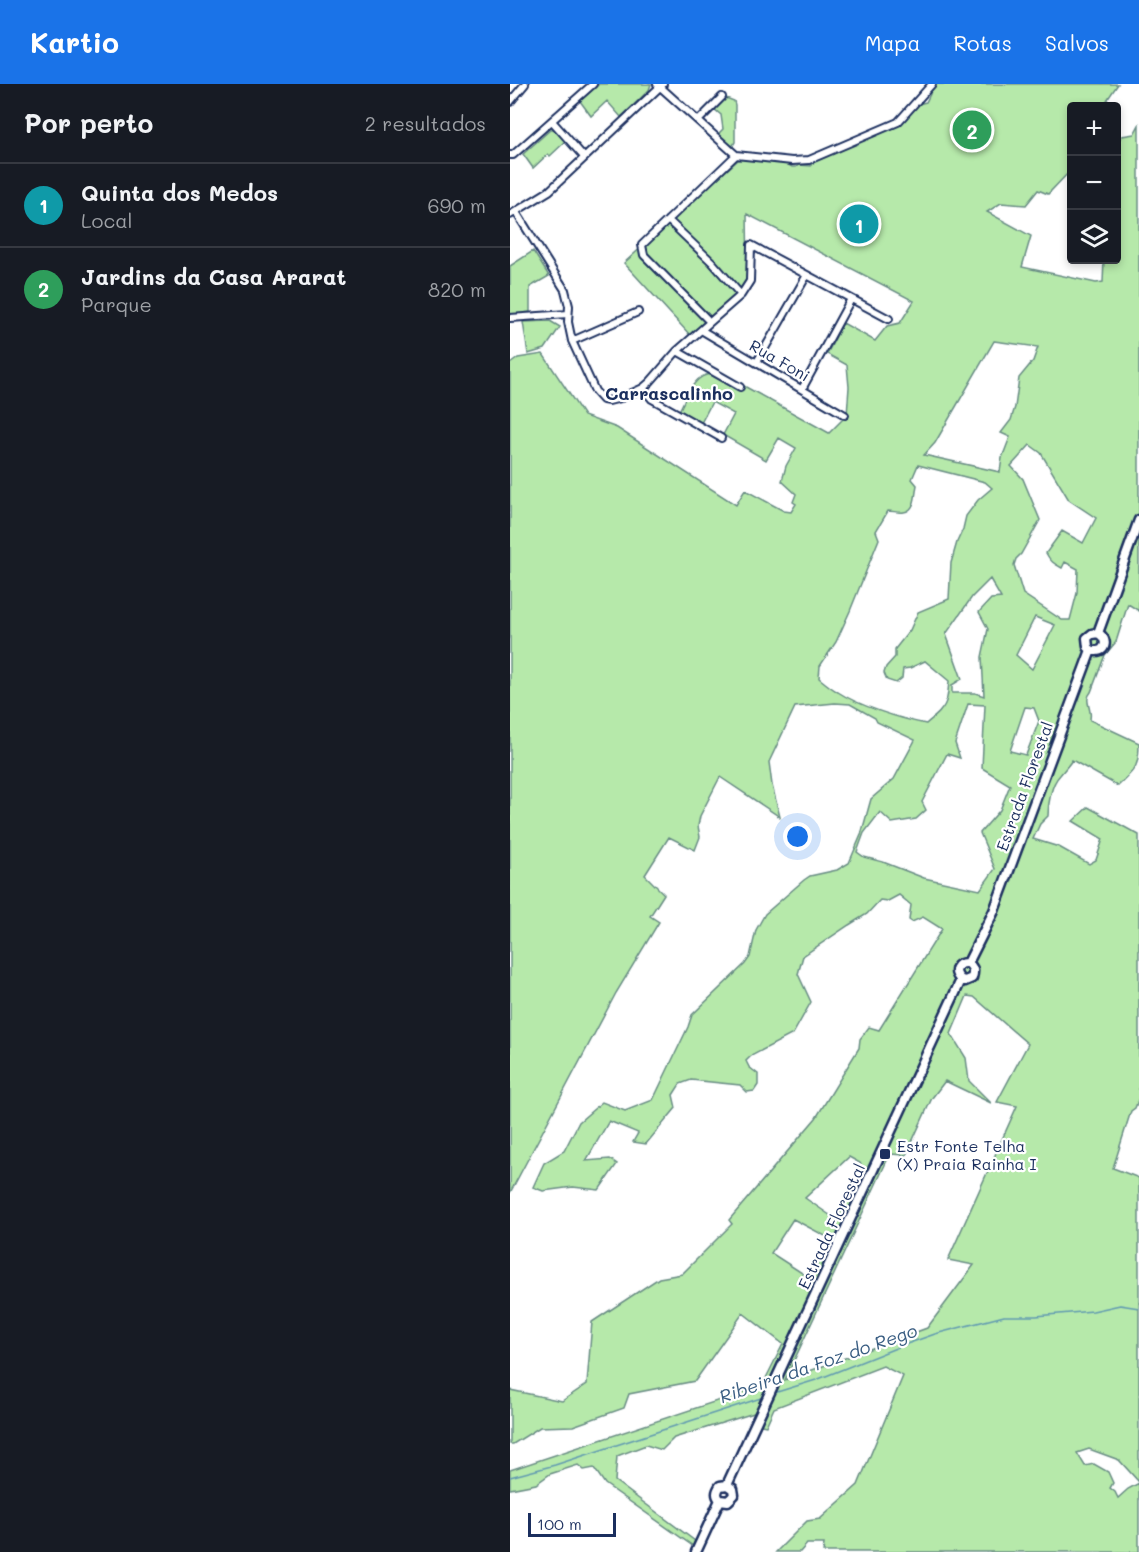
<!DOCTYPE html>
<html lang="pt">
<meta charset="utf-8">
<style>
:root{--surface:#171b24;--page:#242831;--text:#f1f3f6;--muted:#9ea1a6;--line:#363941;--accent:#1a73e8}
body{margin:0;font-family:Mali,sans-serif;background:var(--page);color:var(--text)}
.controls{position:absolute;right:18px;top:18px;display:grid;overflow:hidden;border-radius:6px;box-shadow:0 3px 9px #0003}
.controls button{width:54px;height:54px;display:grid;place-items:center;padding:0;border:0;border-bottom:2px solid var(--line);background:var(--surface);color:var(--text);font:30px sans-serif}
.scale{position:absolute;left:18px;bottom:15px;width:88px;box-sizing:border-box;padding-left:6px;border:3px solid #1b2f5e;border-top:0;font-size:16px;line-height:21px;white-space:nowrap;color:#1b2f5e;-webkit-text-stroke:4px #fff;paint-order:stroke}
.you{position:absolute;left:288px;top:753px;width:21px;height:21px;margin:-15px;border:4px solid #fff;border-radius:50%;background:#1a73e8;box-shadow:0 0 0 9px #1a73e833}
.badge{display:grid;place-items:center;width:39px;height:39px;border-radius:50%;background:var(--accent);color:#fff;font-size:20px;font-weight:700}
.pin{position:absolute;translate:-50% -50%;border:3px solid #fff;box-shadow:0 2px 6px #0006}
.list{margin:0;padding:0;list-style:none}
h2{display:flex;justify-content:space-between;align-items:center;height:78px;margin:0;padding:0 24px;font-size:26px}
h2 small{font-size:20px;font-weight:400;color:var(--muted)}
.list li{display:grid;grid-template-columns:39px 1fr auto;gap:18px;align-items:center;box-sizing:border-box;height:84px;padding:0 24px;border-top:2px solid var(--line)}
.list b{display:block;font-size:22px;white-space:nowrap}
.list p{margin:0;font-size:20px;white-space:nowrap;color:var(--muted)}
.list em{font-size:20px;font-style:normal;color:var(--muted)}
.icon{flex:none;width:33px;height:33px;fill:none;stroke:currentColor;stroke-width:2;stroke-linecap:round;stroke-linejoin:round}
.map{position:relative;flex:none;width:629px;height:1468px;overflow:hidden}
header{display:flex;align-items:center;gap:36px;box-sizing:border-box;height:84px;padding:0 30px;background:var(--accent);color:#fff}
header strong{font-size:28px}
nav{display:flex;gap:33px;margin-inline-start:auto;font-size:21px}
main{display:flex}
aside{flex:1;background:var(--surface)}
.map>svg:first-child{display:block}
.green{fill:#b6e9aa;stroke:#688c84;stroke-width:1.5;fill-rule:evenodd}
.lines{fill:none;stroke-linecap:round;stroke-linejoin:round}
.stream{stroke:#619ab1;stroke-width:1.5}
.street-casing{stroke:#1b2f5e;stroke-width:10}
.secondary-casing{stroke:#1b2f5e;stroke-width:13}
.street{stroke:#fff;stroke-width:6}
.secondary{stroke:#fff;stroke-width:8}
.poi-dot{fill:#1b2f5e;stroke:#fff;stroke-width:2}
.labels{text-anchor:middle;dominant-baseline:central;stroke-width:4.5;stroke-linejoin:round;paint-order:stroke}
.street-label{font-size:16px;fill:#1b2f5e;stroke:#fff}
.poi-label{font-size:16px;fill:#1b2f5e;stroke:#fff;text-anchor:start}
.neighbourhood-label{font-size:18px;font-weight:bold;fill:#1b2f5e;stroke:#fff}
.water-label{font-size:18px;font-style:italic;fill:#385c81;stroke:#fff}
</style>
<header>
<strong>Kartio</strong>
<nav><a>Mapa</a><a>Rotas</a><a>Salvos</a></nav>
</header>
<main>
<aside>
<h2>Por perto<small>2 resultados</small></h2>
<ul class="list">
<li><span class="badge" style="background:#0f9aa8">1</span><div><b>Quinta dos Medos</b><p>Local</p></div><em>690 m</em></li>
<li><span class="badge" style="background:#2e9e5b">2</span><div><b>Jardins da Casa Ararat</b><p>Parque</p></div><em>820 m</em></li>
</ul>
</aside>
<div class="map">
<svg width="629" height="1468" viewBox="0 0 629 1468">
<rect width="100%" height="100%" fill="#fff"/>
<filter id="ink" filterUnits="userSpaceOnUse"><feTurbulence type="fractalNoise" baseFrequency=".0167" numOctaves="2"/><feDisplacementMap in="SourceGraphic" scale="12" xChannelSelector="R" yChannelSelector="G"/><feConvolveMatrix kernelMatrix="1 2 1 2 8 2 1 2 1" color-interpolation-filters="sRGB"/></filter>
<g filter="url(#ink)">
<!-- green -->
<path class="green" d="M89 0H141L139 6 111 33 97 17 81 32 70 17Z
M426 0H608L597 16 595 22H562L561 86 538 110 528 106 516 121 491 119 477 128 521 152 512 183 586 199 593 198 594 176H606L607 61 612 52 624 50 629 41V527L618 520 606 558 595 571 581 608C575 615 579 620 580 628 581 631 580 633 580 636L629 659C629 684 625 685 608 702L562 676C558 682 554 686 550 691 541 700 538 720 538 732L530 740 523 755 549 763 579 780 586 776 593 755 563 737 578 723 629 751V1014L625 1024 621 1027 603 1084 629 1094V1398L609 1376 579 1365 567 1369 575 1382 584 1380 598 1388 603 1399 600 1404 605 1408 608 1414 618 1405 629 1399V1468H313L314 1460H297L290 1468H266L297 1437 310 1435 348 1401 393 1292 373 1282 264 1324 256 1342 245 1340 250 1328 244 1329 164 1354 152 1366 136 1361 107 1372 105 1397 185 1457 183 1462 95 1400 84 1384 74 1386 68 1381 40 1390 26 1400 0 1405V1386L252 1302 273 1260 233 1229 185 1297 119 1310 114 1324 63 1342 30 1343 3 1360H0V1306L52 1317 77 1300 82 1238 149 1194 172 1190 222 1140 219 1136 306 1034 349 964 350 955 359 943 369 946 432 845 413 833 402 838 399 836 401 821 389 811 378 817 370 816 357 830 339 841 293 872 288 890 301 918 283 950 241 972 236 977 239 983 248 990V1001L244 1007 237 1008 230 1001 181 996 170 1000 163 1011 166 1024 136 1060 123 1058 128 1049 99 1037 76 1077 100 1075 107 1080 89 1106 63 1103 33 1107 23 1103 34 1079 54 1067 69 1038 92 1018 115 1027 143 1016 178 943 182 931 235 880 240 873 246 846 255 830 294 796 300 792 327 786 339 779 351 751 361 715 384 695 405 656 367 638 365 634 340 620 325 619 285 623 259 678 262 701 270 733 210 693 190 732 188 742 190 753 185 766 159 753 135 791 154 810 140 832 149 838 106 909 0 1109V280L8 274 33 270 74 332 107 344 226 421 235 406 274 427 281 428 286 420 283 418 286 410 272 397 276 382 286 364 269 354 256 376 213 351 224 330 202 318 191 339 169 327C176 314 185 287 204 291 210 292 223 302 229 306L234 302 319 349 337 331 339 303 337 281 317 270 333 239 365 257 377 242 390 239 404 217 237 130 238 194 235 202 180 251 114 179 228 76 234 75 277 80 282 83H286L289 81 301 82V78L388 41 408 20 416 18 420 10V8ZM484 257 528 263 523 277 509 294 505 323 501 336 491 349 500 353 492 374 490 388 414 371 425 359ZM520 361 531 369 559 416 586 434 573 459 552 447 536 469C540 477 544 480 552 484L555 478 568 485 567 509 560 536H552L513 510 504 481 506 475 511 470 530 436 513 395 501 382ZM408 381 475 398 482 404 468 416 456 432 453 445 447 458 441 479 439 515 408 528 400 546 385 565V573L376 583 374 589 377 596 386 599 392 594 393 585 400 584 415 577 439 597C438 607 438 619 431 626 427 632 421 635 416 640 391 635 349 622 328 608 321 604 315 599 309 594L310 582 326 558 340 527 369 455 366 447 378 427C383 427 389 429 394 428 406 427 405 410 407 401L402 395ZM480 495 491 514 481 515 469 528 478 545 472 573 474 612 465 609H442V601L452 595 436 550 462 513ZM525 533 545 541 522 585 506 571ZM458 620 475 621 472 684 500 701 490 726 470 749 485 785 470 806 414 794 373 778 354 773 347 768 354 749 370 728 382 739 406 735 416 726 412 718 437 670 450 674 445 659ZM515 623 524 624 529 637 516 671 500 667ZM457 912 464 913 518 960 487 1018 507 1022 438 1176 464 1181 417 1244 275 1296 380 1070 396 1071 422 1014 435 997 481 1019 459 997 456 974 441 950ZM339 1073 350 1079 355 1086 347 1102 341 1107 327 1136 295 1114ZM283 1135 323 1156 317 1170 311 1172 302 1193 295 1191 261 1169Z
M216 14 224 17 225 21V58L222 63H219L206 52 213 45 211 31 204 25Z
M41 45H45L56 57 40 72 38 70 23 84 13 70Z
M23 167 39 192 20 203V228L0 231V182Z
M40 237 50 243 35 265 18 270 13 238Z"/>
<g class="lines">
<!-- stream -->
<path class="stream" d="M264 1309 306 1296 391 1262 425 1250 494 1232H526L583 1227 610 1221 629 1224
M0 1393 45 1381 254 1313"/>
<defs>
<path id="street" d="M147 0 226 71 282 77 299 76 388 38 422 0
M0 18 15 0
M42 37 74 73
M188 37 212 13
M0 71H3L83 0
M6 128 55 206 59 222 58 238 62 257 85 307 93 316 99 317 111 314 133 304 140 298 167 267 231 211 240 197 241 161 379 235
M0 131 39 107 153 0
M158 136 202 178 231 211
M0 234 58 230
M200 238 134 171 132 161 226 71
M191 246 335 331
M62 257 128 228
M167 267 230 303
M247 278 297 191
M133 304 142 315 211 354
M292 305 341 215"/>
<path id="secondary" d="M588 549 629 436
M581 566C595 571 600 556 588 549
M581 566 578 563 577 554 582 550 588 549
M458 879 484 827 581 566
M451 896 455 897 462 894C464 887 464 884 458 879
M451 896C442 888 446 878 458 879
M217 1401 451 896
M210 1416 218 1417 224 1411 223 1405 217 1401
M210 1416C206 1411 206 1408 210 1402L217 1401
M186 1468 210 1416"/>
</defs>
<!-- street casing -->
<use href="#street" class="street-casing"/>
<!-- secondary casing -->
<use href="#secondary" class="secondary-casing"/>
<!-- street -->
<use href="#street" class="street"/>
<!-- secondary -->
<use href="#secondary" class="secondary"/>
</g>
</g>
<!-- markers -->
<rect class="poi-dot" x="369" y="1064" width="12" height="12" rx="3"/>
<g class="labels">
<!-- street labels -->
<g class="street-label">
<text transform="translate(270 276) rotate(30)">Rua Foni</text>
<text transform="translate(514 702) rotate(-70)">Estrada Florestal</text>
<text transform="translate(321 1142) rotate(-65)">Estrada Florestal</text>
</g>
<!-- poi labels -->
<g class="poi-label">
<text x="387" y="1061">Estr Fonte Telha<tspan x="387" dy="18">(X) Praia Rainha I</tspan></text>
</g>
<!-- neighbourhood labels -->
<g class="neighbourhood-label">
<text x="159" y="309">Carrascalinho</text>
</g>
<!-- water labels -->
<g class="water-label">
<text transform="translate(308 1279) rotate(-19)">Ribeira da Foz do Rego</text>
</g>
</g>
</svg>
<div class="controls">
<button>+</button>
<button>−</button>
<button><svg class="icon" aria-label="layers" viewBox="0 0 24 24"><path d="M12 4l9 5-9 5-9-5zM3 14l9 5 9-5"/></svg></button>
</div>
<div class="scale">100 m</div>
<div class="you"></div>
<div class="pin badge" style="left:349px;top:140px;background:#0f9aa8">1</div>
<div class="pin badge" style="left:462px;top:46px;background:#2e9e5b">2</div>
</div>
</main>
